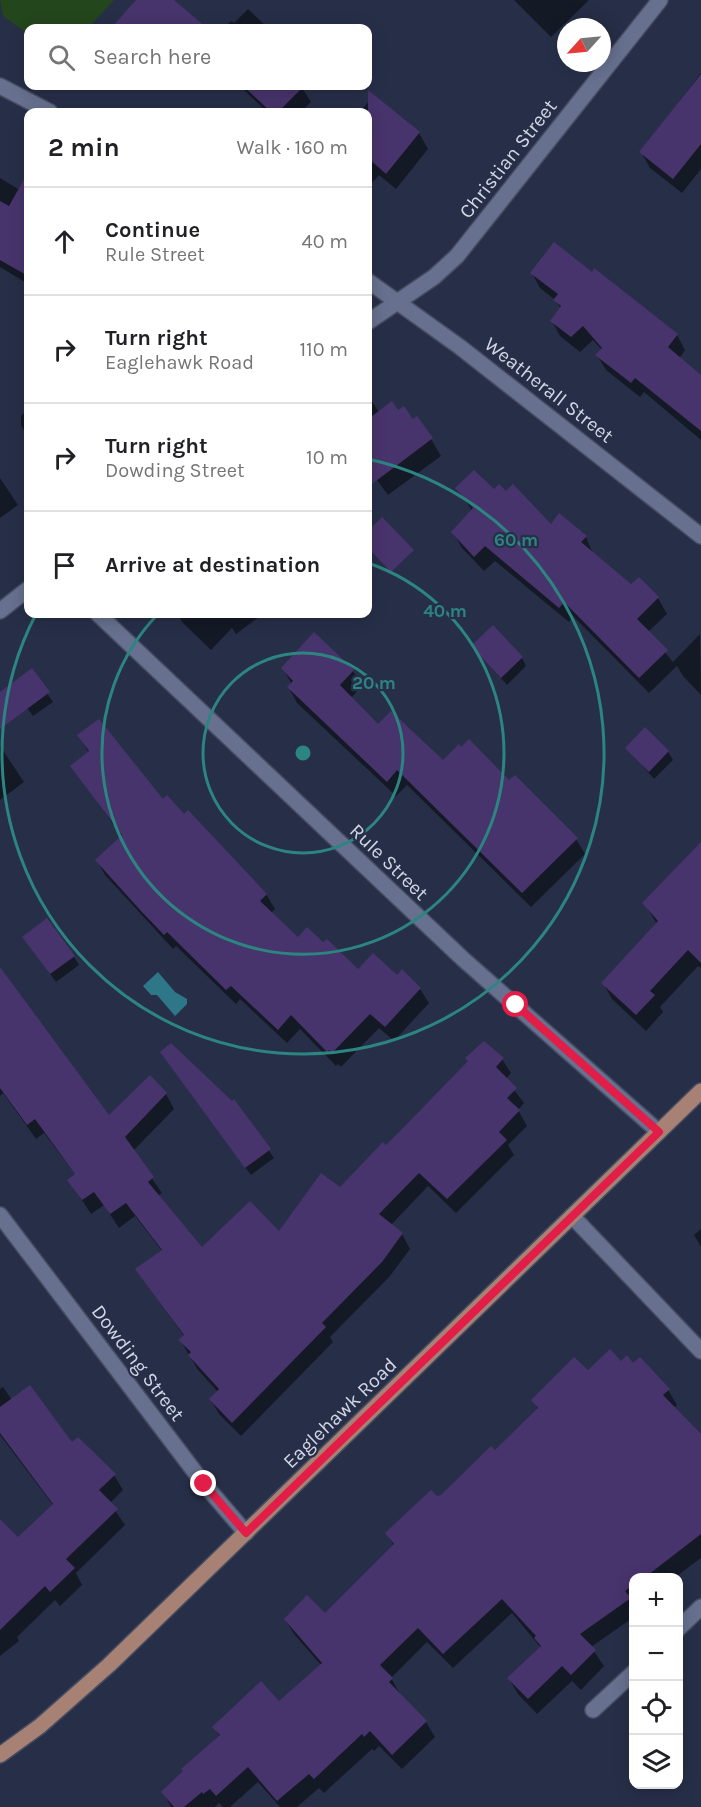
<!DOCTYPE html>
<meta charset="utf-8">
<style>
:root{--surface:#fff;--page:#f2f2f2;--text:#202124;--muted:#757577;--line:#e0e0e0}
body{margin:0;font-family:Karla,sans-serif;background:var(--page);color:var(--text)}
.controls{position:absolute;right:18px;bottom:18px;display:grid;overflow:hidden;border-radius:12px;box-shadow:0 3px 15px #0003}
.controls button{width:54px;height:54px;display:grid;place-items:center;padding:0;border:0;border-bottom:2px solid var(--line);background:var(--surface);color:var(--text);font:30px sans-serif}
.compass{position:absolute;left:557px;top:18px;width:54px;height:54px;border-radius:50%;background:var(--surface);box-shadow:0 3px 15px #0003;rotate:243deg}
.stop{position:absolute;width:18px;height:18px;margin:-14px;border:4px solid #e11d48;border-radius:50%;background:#fff}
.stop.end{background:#e11d48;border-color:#fff;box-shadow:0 2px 6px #0008}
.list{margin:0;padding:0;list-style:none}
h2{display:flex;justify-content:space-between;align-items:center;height:78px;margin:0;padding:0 24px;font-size:26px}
h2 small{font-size:20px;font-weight:400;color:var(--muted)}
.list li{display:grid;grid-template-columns:39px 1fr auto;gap:18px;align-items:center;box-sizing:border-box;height:108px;padding:0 24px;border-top:2px solid var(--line)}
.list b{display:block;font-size:22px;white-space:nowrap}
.list p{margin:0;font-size:20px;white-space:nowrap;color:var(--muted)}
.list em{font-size:20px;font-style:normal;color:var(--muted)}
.icon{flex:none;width:33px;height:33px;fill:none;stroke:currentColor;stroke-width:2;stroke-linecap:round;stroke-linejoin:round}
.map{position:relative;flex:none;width:701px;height:1807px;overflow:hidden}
.search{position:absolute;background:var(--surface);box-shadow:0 3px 15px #0003;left:24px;top:24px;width:348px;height:66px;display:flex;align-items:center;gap:15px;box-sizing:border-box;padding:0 21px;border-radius:12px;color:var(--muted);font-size:22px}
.panel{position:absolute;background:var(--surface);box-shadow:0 3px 15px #0003;left:24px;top:108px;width:348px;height:510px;border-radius:12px}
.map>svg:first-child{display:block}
.green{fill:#23461c}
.water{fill:#2d7788}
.shadow{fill:#0007}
.building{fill:#48346c}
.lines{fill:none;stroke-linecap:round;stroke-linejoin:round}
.minor-casing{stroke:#464c61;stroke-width:18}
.major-casing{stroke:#464c61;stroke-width:18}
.minor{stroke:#67718f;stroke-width:15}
.major{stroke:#a78274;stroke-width:15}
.route{stroke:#e11d48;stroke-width:8}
.ring{fill:none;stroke:#2c8580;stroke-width:3}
.labels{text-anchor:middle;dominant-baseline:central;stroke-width:4.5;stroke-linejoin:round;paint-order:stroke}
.street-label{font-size:20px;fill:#d1d7e7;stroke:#272f48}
.centre{fill:#2c8580;stroke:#272f48;stroke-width:3}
.ring-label{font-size:18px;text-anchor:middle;font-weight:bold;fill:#2c8580;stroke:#272f48;stroke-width:4.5;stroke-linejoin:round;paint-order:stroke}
</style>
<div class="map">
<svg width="701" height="1807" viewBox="0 0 701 1807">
<rect width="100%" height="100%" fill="#272f48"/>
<!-- green -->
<path class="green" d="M0 0H114L88 28H28V34L3 16Z"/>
<!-- water -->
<path class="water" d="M158 972 175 992 187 999V1004L175 1016 157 995H151L143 986Z"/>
<!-- shadow -->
<path class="shadow" d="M138 0H172L201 28H113Z
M514 0H589L551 37Z
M248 9 268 28H224L231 21 234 23Z
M701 73V169L682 193 650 168 641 152Z
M240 86H301L311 102 301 112H267Z
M369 101 419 133 428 149 396 189 379 175 373 182 368 177V112H360Z
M0 178 28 195V284L0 267Z
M532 273 677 335 685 350 679 359 701 377V440L644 392 640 397 606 370 597 355 602 350 593 340 580 352 560 336 552 321 561 309 555 300 540 288Z
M371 400 379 412H398L413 421 431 439 441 456 388 495 368 468V403Z
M28 409V438L21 425V416Z
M0 478 18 505 0 518Z
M494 492 551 526 586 537 593 554 632 586 639 579 658 598 667 614 648 632 673 662 700 634 701 695 683 676 677 666 649 693 573 616 569 622 495 561 484 571 462 548 453 532 472 511 462 493Z
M177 614H263L236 634 232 628 211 650 183 623Z
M473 647 522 658 526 666 507 685Z
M283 669 353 671 362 686 351 698 379 726 443 762 510 782 576 839 585 854 531 907 407 785 396 796 297 703 289 688 292 684Z
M31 670 53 702 33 716 16 693Z
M79 736 183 816 266 894 275 909 271 913 298 939 323 944 358 971 397 977 420 989 429 1003 394 1041 379 1028 341 1067 338 1064 336 1066 300 1029 287 1043 240 999 236 1004 176 946 173 949 105 875 97 860 122 837 72 766 89 753Z
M0 746 24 782 0 800Z
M627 748 668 752 673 760 654 779Z
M701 862V968L698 966 660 1007 663 1012 646 1031 612 999 603 983 657 924 644 903Z
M24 938 74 957 79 965 56 982Z
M0 983 109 1118 150 1077 166 1094 174 1109 133 1151 162 1193 157 1196 202 1250 280 1234 340 1189 386 1147 502 1059 511 1073 506 1079 524 1103 518 1110 527 1126 508 1145 514 1155 456 1213 428 1186 391 1225 402 1234 410 1249 390 1276 330 1337 333 1342 241 1436 219 1414 211 1400 218 1392 198 1370 180 1340 184 1336 137 1270 162 1251 135 1216 119 1228 104 1205 91 1214 69 1180 76 1175 44 1133 36 1139 3 1093 0 1096Z
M167 1061 231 1103 234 1101 274 1158 251 1175Z
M701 1229V1247L694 1235Z
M621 1363 633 1365 668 1390 677 1405 674 1408 701 1438V1558L674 1578H634V1617L591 1647 604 1666 581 1690 572 1681 537 1714 518 1694 509 1679 541 1648 512 1613 453 1668 427 1642 391 1678 400 1694 426 1722 435 1737 402 1769 379 1746 374 1751 372 1749 324 1793 319 1788 297 1807H280L258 1782 230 1807H223L219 1803 215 1807H171L163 1792 220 1737 214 1727 279 1703 321 1665 294 1634 285 1619 325 1615 394 1546 387 1534 441 1497 495 1452 538 1410 533 1400 588 1372Z
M3 1387 12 1400 114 1475 123 1490 110 1503 125 1525 76 1573 82 1585 60 1606 55 1600 17 1637 19 1641 0 1656V1533L18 1539 53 1505 0 1435V1389Z"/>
<!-- building -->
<path class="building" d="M136 0H174L207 28H111Z
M701 74V144L673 179 639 152Z
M243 86H304L278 112H271Z
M368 90 420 132 386 174 368 158Z
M28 172V276L0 260V201L9 206Z
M554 242 592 272 594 268 678 334 668 347 701 375V431L635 378 631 383 595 355 602 348 583 326 571 337 550 321 561 306 553 300 558 294 530 273Z
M392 401 398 410 404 406 413 419 417 416 433 438 368 487V419Z
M474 470 494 489 499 484 506 491 513 484 551 524 559 513 587 536 581 542 631 584 639 577 659 597 637 619 668 650 639 678 564 602 559 608 485 546 474 557 451 532 473 508 455 488Z
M382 517 414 550 391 572 368 548V531Z
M493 625 523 657 501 678 471 646Z
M314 632 354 670 340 685 378 724 391 711 443 760 459 744 461 747 469 739 509 780 515 775 578 838 522 893 397 770 387 782 287 687 293 681 281 668Z
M32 668 50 692 0 729V692Z
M99 719 163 799 167 795 184 814 188 810 267 894 260 901 298 937 307 927 323 942 327 939 358 969 373 953 397 975 402 969 421 988 385 1027 370 1014 332 1053 329 1050 327 1052 291 1015 278 1030 231 986 226 990 167 932 164 935 141 911 95 860 122 835 70 766 89 751 77 735Z
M645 727 669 751 649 772 625 748Z
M701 842V963L688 950 650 991 655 995 636 1015 601 983 658 921 642 903Z
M47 918 75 956 50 974 22 937Z
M0 967 109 1115 150 1075 167 1093 125 1137 154 1177 148 1182 202 1247 250 1201 279 1231 321 1173 340 1187 383 1142 386 1145 406 1125 468 1061 465 1058 484 1041 504 1058 496 1067 517 1088 507 1098 520 1110 499 1132 507 1140 447 1199 419 1173 379 1214 403 1233 382 1262 322 1323 326 1327 232 1423 209 1399 219 1389 188 1355 191 1352 178 1340 184 1335 135 1269 162 1250 126 1203 110 1214 94 1192 82 1200 67 1180 75 1174 35 1119 27 1125 0 1088Z
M171 1043 232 1101 234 1099 271 1149 245 1168 160 1052Z
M610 1349 621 1361 627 1355 633 1363 640 1357 670 1389 663 1395 701 1434V1534L644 1578H633V1585L625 1591 631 1598 580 1634 596 1650 571 1675 562 1666 528 1699 507 1678 541 1646 534 1638 536 1636 502 1599 443 1654 418 1628 380 1665 393 1678 389 1682 427 1721 392 1755 370 1731 364 1737 362 1734 314 1779 309 1774 277 1801 248 1767 216 1796 210 1789 203 1794 202 1792 184 1807H174L161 1792 183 1771 181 1769 220 1735 212 1727 261 1681 279 1701 322 1663 284 1619 307 1595 325 1613 394 1544 385 1533 431 1490 437 1496 441 1495 491 1446 495 1450 538 1408 531 1400 574 1357 588 1370Z
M30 1385 72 1442 78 1437 116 1474 99 1490 118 1509 66 1559 75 1568 50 1592 45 1586 0 1630V1519L18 1537 53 1504 0 1433V1407Z"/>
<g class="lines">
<defs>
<path id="minor" d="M0 86 50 112
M368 281 460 347 701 536
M368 322 434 277 457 256 660 0
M0 611 28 589
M98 614 463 959 659 1132
M0 1215 204 1484 246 1533
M572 1216 701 1351
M678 1629 701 1607
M593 1710 634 1672"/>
<path id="major" d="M0 1755 40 1726 109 1665 701 1091"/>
</defs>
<!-- minor casing -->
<use href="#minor" class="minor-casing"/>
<!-- major casing -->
<use href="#major" class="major-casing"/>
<!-- minor -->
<use href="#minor" class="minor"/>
<!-- major -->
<use href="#major" class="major"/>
</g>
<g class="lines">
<!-- route -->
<path class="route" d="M204 1484 246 1533 659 1132 516 1005"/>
</g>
<!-- distance rings -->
<g class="ring">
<circle cx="303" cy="753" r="100"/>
<path d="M368 563A201 201 0 1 1 157 615"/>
<path d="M368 459A301 301 0 1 1 36 614"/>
</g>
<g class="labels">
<!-- street labels -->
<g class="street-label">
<text transform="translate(508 159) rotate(-52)">Christian Street</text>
<text transform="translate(549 390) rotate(38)">Weatherall Street</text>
<text transform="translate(389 862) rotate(44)">Rule Street</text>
<text transform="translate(138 1363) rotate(53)">Dowding Street</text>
<text transform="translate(340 1413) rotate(-44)">Eaglehawk Road</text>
</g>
</g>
<circle cx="303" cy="753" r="9" class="centre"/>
<g class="ring-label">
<text x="516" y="546">60 m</text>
<text x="445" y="617">40 m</text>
<text x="374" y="689">20 m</text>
</g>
</svg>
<div class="controls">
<button>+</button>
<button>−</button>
<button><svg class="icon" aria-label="locate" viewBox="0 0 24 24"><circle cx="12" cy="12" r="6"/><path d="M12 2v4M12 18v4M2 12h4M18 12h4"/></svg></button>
<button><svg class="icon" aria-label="layers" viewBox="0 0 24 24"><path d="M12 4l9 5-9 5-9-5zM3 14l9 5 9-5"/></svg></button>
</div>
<svg class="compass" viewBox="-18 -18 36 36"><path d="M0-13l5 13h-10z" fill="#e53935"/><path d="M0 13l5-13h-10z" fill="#757577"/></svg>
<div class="stop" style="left:516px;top:1005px"></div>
<div class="stop end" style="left:204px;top:1484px"></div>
<div class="search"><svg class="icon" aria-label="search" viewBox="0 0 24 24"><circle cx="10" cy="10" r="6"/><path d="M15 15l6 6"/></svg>Search here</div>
<section class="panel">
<h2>2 min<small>Walk · 160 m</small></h2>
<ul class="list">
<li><svg class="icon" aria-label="ahead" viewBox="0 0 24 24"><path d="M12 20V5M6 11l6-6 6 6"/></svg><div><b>Continue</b><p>Rule Street</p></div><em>40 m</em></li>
<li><svg class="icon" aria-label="right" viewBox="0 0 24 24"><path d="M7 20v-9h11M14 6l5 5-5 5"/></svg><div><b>Turn right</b><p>Eaglehawk Road</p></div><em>110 m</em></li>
<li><svg class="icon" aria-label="right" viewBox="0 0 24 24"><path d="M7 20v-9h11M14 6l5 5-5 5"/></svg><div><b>Turn right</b><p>Dowding Street</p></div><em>10 m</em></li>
<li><svg class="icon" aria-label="arrive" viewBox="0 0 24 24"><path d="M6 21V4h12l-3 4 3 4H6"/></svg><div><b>Arrive at destination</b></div></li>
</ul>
</section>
</div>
